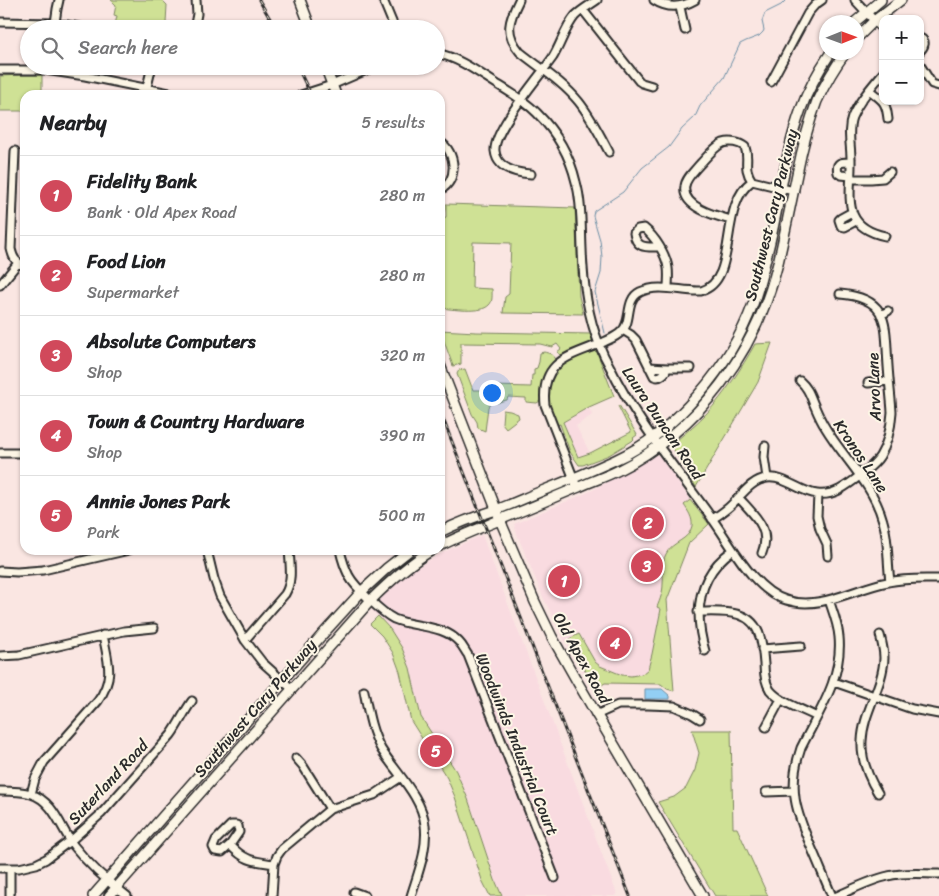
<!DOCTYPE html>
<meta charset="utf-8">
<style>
:root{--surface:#fff;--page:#f2f2f2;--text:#202124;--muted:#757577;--line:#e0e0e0;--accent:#d1495b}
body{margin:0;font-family:Sriracha,sans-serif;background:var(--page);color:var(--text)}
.controls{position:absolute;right:15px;top:15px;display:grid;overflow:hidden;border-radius:10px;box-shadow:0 1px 4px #0004}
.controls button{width:45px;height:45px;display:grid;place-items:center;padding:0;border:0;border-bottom:1px solid var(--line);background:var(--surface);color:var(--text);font:25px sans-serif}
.compass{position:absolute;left:819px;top:15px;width:45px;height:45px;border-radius:50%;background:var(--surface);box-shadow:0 1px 4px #0004;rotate:89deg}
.you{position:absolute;left:491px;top:392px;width:18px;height:18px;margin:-12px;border:4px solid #fff;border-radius:50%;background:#1a73e8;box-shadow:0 0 0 8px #1a73e833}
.badge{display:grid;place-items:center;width:32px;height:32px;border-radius:50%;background:var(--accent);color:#fff;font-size:16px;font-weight:700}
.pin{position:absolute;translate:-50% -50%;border:2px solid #fff;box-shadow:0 1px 5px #0006}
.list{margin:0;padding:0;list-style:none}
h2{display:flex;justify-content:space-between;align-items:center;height:65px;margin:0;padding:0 20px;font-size:21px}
h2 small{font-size:16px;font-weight:400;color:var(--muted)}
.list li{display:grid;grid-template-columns:32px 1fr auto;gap:15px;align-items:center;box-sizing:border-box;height:80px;padding:0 20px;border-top:1px solid var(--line)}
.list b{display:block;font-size:19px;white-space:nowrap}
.list p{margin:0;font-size:16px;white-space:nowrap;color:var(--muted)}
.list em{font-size:16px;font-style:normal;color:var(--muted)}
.icon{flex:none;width:28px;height:28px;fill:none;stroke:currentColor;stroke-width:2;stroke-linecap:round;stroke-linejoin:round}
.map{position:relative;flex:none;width:939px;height:896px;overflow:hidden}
.search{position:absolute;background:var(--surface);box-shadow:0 1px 4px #0004;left:20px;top:20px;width:425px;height:55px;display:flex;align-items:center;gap:12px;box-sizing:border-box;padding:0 18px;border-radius:28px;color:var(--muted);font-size:19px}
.panel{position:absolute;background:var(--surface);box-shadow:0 1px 4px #0004;left:20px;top:90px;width:425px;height:465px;border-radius:15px}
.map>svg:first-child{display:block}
.built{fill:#f9dbe0}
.green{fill:#cfe195;stroke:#7d8660}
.water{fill:#93cff4;stroke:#698da4}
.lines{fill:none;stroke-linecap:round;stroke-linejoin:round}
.stream{stroke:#698da4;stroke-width:1}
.minor-casing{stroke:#2b2b2b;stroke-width:11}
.major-casing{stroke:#2b2b2b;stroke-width:12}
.minor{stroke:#fcf5e5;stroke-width:7}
.major{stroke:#fcf5e5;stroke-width:9}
.rail-casing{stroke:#2b2b2b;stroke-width:3}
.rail{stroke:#fcf5e5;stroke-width:1;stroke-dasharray:4;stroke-linecap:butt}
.labels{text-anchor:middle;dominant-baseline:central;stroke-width:4;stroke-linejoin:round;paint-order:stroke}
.street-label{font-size:16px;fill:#2b2b2b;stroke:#fcf5e5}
</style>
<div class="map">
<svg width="939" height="896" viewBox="0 0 939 896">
<rect width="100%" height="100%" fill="#fae6e2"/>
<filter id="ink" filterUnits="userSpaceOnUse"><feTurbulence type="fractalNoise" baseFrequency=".02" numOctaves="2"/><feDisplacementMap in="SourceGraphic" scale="10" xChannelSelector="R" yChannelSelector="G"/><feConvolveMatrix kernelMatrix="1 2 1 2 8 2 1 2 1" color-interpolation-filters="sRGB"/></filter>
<g filter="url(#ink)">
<!-- built -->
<path class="built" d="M589 407 592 415 576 426 590 453 578 457 563 422Z
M656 455 659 456 693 503 709 524 689 543 667 600 674 685 590 684 564 639 543 597 517 534 514 524 591 491Z
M482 535 617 894 615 896H502L495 880 468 799 456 771 421 717 410 668 390 629 371 609 399 578 440 554Z"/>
<!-- green -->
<path class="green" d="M111 0H162L167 5 166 23 180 29H114L117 16 114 15 116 5Z
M21 75H42V95H25V111H0V76Z
M446 204 575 208 579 296 583 314 503 313 505 297 509 294 511 243 473 242 472 288 492 289C492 294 493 302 489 305 481 314 451 309 440 308V219L446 217Z
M440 330 476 332 592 334V340L591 343 561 355 557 352 561 349 557 344 552 347 540 344 461 343V364L453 366Z
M772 343 758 382 696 487 671 445C683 435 695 425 706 414 725 394 741 369 755 344Z
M596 350 614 396 589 407 563 422 578 457 590 453 631 432 618 406 619 405 636 433 637 435 633 438 634 439 632 441 609 455 583 465H579L570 452 560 424 557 425C549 409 544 387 555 372 557 368 559 365 563 363 572 357 585 352 596 350Z
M544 352C548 353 553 354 555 358 556 363 549 369 547 373 541 381 541 392 540 401L537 403 526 402V398L508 397 507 400 502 401 497 403 494 399 488 407 485 431 478 428 477 422 472 414 457 374 459 370 465 369 473 390H494L495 386 531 387 532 375H534V369L537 368 539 362 540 353Z
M503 410 510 411 518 414 519 418 506 428 502 423Z
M690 500 709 524 689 543 667 600 674 691 667 689 661 684 605 683 595 689 569 639 579 634 595 662 600 666 622 675 631 676 642 674 648 669 652 654 661 609 657 607C660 600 663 592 663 584 664 574 661 563 666 554 672 541 689 541 692 526 693 518 688 511 684 505Z
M378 616 390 629 402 648 410 668 421 717 456 771 468 799 495 880 502 896H490L482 880 455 797 447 778 411 721 400 672 393 653 382 636 370 624Z
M692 730H731L733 828H737L768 896H715L658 802 674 797 686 788 695 770 699 753Z"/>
<!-- water -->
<path class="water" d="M645 689H662L670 696V699H645Z"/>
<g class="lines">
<!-- stream -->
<path class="stream" d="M605 333 595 292 601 273 602 257 600 240 593 216 594 211 623 192 642 168 669 147 682 129 695 117 700 106 724 78 740 44 746 41 759 36 763 32 764 30 762 21 765 13 781 5 786 0"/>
<defs>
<path id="minor" d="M383 0 395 29
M519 0C509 20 504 33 520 52 540 68 563 82 579 102 591 117 600 135 609 152
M654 0C668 9 681 8 695 0
M855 0 883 30
M680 7 685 30
M583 10 639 81 642 83 652 86
M0 22 55 23 91 29
M55 23 57 9 59 0
M194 29 197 14 196 0
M920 38C927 41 924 47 920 51
M436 53C460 58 479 73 500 86 513 94 526 102 537 113 556 132 570 156 576 182 582 203 581 227 582 249 583 281 587 314 599 344 602 352 606 360 610 367 636 421 676 468 711 517 731 544 753 590 786 600 821 611 855 588 888 582 905 578 922 579 939 579
M920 65 932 84 939 86
M0 70H45L85 76 179 95
M883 73C872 86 859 101 852 117 847 130 851 145 851 159 852 195 839 226 885 236
M771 82 808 13 815 5 822 0
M869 90C883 101 886 101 888 119
M145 95 152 66
M301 95 332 85 376 66
M440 142C456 151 459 181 440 190
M15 151 11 249C13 258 16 263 25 266
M531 174C516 173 497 169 495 151 493 130 540 76 553 57 561 44 565 28 575 16 581 10 590 5 597 0
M851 176 841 175 838 173C835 161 843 162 851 162
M851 179H871L883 178 890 172
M752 181 794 191
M852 212 841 218 839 220 841 226 845 227 856 221
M731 220C716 216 681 207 685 186 686 178 695 170 700 164 707 157 714 147 723 143 730 141 739 142 745 147 750 160 742 166 752 181
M659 247C647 247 636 249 634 233L638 229 644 228C655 237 666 254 668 268 669 275 668 282 668 288
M0 285 18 263
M881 315 888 311
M623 330 631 335 636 340 654 376C660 379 666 373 667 368H691
M649 367 667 368
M800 381C809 389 810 396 815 407 818 414 821 421 825 427 844 459 873 484 883 521 889 541 887 561 890 581
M868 383 889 381
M765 446 764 457 767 478
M0 453H25
M577 487 545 405C540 359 572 356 604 342 610 339 616 337 621 332 633 322 624 300 640 292 659 283 682 292 701 291 740 280 717 206 752 181
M818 495 817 516 820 529 827 544 828 556
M739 498C754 515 772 529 762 553
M712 519C718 516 723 512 728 508 740 498 750 480 767 478 786 476 799 492 817 494 824 495 833 493 839 490 850 484 874 466 880 456 888 443 891 427 892 412 891 397 889 382 888 366 885 326 891 298 840 294
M207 550 214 579 220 596 245 640 262 662 292 689
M340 550C342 559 345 568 349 576 355 587 382 613 394 619 415 628 443 624 459 642 463 646 465 651 468 655L555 878
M0 571 17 572 43 570 129 550
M829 600C833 612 838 624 839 637 843 678 818 713 801 748 787 788 796 812 812 849 819 865 825 880 832 896
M698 612C722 612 752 608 760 637 763 646 763 655 764 664 764 673 765 682 770 690 781 703 802 709 817 717
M245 640 285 594C293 581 290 565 289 550
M762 649 801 646
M705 651C693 611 698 575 733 550
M0 656 19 655 124 631 154 628
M834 682 912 709 939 714
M364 691C368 711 371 731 381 749 396 773 422 797 425 825 428 849 418 873 411 896
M596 715 618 705H648L674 706 692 714 700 719
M766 727 781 699
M296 758 303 766 330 809
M0 791C10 791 21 791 31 794 54 801 61 829 74 846 89 865 108 882 127 896
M766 792 794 791
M878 793C868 777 861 760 862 741 863 712 883 687 884 658 884 650 882 643 880 635
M31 794 35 779 44 762 98 701C115 677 108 662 103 635
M230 845 239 832 238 826 236 825H231L216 840 213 847 215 851 222 852 230 845C245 861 253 861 274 864
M0 868H19L36 864 46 859 74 838 101 814 171 735C179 724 184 712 192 701
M10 868V896
M354 892 365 896
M272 896 274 864 277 856 282 849 330 809 374 795 401 777
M837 896C853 889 870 880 888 876 904 872 922 874 939 874"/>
<path id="major" d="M300 0 311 29
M855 22 881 0
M856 39 874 21 901 0
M325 66 336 95
M440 365 503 527 535 602 552 637 578 683 703 896
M440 532C458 523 477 516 496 510 512 504 527 497 542 491 567 481 591 471 615 460 675 433 731 365 753 304 760 285 764 266 769 246 780 201 785 153 801 109 808 89 819 70 831 52
M440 546C463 534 486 526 509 516 533 507 556 496 579 487 592 481 605 477 617 471 699 430 757 351 778 263 785 233 791 203 797 174 802 149 808 125 817 101 825 84 834 68 846 52
M93 896 322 635 362 591 387 568 410 550
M109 896 371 600C390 581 409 564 432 550"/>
</defs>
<!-- minor casing -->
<use href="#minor" class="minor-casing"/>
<!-- major casing -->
<use href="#major" class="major-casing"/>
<!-- minor -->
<use href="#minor" class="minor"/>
<!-- major -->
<use href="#major" class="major"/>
<defs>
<path id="rail" d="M259 0 276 29
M297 66 311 95
M440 411 630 896"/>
</defs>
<!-- rail casing -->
<use href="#rail" class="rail-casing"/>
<!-- rail -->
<use href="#rail" class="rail"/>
</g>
</g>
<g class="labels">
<!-- street labels -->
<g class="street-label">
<text transform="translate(771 215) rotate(-76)">Southwest Cary Parkway</text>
<text transform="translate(874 387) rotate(-92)">Arvo Lane</text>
<text transform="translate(663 423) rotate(56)">Laura Duncan Road</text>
<text transform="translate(861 456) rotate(56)">Kronos Lane</text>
<text transform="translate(582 658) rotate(61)">Old Apex Road</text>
<text transform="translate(255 708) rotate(-49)">Southwest Cary Parkway</text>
<text transform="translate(517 744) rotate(68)">Woodwinds Industrial Court</text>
<text transform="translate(108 782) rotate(-47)">Suterland Road</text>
</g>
</g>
</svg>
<div class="controls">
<button>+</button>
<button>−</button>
</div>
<svg class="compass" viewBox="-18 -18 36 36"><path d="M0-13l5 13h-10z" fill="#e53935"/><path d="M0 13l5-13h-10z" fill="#757577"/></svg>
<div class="you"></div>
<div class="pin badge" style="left:564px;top:581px">1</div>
<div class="pin badge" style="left:648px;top:523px">2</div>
<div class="pin badge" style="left:647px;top:566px">3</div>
<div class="pin badge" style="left:615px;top:643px">4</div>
<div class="pin badge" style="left:436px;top:751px">5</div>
<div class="search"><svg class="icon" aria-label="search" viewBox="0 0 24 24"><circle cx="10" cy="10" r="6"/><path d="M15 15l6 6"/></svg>Search here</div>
<section class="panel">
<h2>Nearby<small>5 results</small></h2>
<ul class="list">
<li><span class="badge">1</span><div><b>Fidelity Bank</b><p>Bank · Old Apex Road</p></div><em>280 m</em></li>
<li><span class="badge">2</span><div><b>Food Lion</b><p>Supermarket</p></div><em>280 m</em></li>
<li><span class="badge">3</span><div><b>Absolute Computers</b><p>Shop</p></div><em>320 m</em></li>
<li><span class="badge">4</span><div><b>Town &amp; Country Hardware</b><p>Shop</p></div><em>390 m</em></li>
<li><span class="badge">5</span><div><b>Annie Jones Park</b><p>Park</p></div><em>500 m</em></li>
</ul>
</section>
</div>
